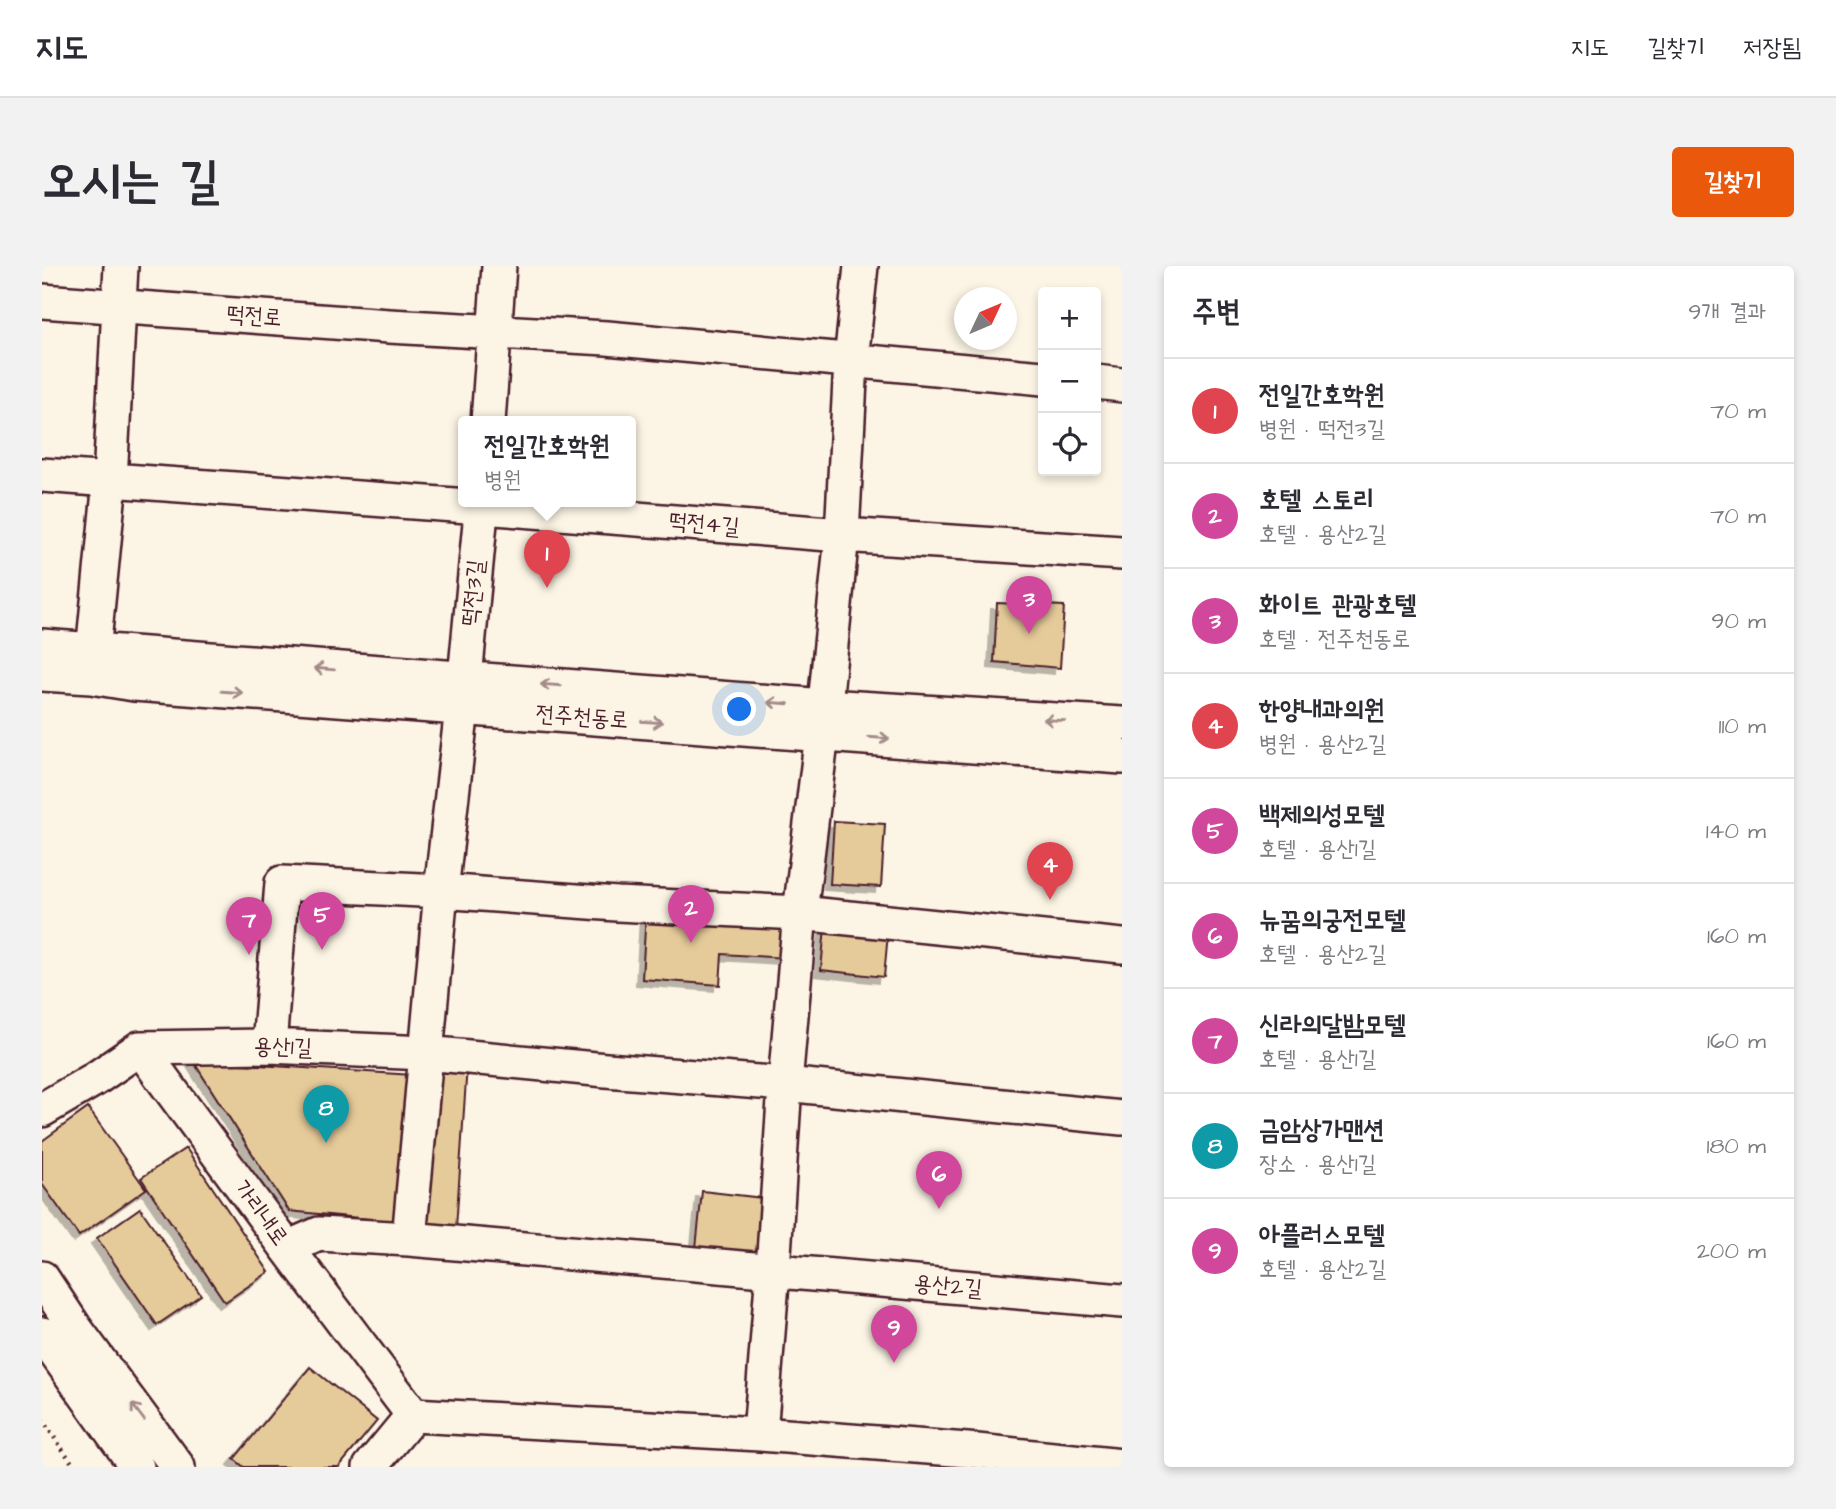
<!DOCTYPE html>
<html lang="ko">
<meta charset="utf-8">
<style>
:root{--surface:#fff;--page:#f2f2f3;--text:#2b2b33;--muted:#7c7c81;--line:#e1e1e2;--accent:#ea580c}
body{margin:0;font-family:"Architects Daughter","Poor Story",sans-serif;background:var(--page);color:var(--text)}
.controls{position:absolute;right:21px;top:21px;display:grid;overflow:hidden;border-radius:7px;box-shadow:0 4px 10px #0003}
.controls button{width:63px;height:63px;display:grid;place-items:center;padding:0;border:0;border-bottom:2px solid var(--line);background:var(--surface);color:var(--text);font:35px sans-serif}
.compass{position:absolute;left:912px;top:21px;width:63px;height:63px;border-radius:50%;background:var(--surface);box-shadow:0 4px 10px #0003;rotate:46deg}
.you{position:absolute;left:698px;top:444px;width:24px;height:24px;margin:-18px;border:5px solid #fff;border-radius:50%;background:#1a73e8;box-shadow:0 0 0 10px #1a73e833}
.badge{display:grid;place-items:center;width:46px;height:46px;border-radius:50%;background:var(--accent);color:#fff;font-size:23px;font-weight:700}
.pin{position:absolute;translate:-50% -58px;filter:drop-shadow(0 2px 4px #0008)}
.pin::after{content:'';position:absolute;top:37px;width:24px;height:21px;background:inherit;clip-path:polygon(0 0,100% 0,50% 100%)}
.popup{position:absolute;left:416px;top:150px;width:178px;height:91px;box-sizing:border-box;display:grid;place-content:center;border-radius:7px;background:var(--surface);filter:drop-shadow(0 2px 5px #0005);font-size:23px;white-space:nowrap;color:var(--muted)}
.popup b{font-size:26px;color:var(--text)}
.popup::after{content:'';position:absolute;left:50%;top:100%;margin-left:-14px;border:14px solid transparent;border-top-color:var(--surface)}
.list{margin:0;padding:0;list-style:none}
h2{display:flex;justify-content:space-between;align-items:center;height:91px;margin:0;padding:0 28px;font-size:30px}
h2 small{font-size:23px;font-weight:400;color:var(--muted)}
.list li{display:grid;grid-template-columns:46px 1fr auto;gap:21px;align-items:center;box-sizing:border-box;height:105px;padding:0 28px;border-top:2px solid var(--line)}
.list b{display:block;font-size:26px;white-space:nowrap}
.list p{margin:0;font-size:23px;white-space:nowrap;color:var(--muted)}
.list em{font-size:23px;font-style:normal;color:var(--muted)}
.icon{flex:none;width:38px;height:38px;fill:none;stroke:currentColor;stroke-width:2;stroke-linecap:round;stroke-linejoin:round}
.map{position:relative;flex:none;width:1080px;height:1201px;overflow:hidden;border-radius:7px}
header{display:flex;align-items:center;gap:42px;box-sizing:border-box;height:98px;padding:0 35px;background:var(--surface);border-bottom:2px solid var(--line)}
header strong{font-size:33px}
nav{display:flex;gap:38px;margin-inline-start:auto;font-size:24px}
.intro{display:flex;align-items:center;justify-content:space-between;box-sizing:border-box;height:168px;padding:0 42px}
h1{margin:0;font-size:49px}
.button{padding:18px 32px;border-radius:7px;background:var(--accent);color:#fff;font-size:24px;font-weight:700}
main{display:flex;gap:42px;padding:0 42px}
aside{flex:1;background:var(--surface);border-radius:7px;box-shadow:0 4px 10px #0003}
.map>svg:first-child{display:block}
.building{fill:#e6cb9a;stroke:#4a1f2b;stroke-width:2;filter:url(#shadow)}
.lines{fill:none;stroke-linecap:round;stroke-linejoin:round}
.minor-casing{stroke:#4a1f2b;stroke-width:38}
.path{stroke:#4a1f2b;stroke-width:4.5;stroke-dasharray:2 5;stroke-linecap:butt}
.minor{stroke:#fcf5e5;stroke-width:33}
.oneway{stroke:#a38a88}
.labels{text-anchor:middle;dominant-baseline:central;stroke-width:6;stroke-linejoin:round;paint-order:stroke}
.street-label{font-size:23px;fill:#4a1f2b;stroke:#fcf5e5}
</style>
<header>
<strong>지도</strong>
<nav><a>지도</a><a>길찾기</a><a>저장됨</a></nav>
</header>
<div class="intro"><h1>오시는 길</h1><a class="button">길찾기</a></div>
<main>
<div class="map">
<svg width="1080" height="1201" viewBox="0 0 1080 1201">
<defs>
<filter id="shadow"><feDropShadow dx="-6" dy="6" stdDeviation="0" flood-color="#0004"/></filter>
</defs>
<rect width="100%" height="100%" fill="#fcf5e5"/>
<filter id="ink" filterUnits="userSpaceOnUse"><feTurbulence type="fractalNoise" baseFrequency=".0143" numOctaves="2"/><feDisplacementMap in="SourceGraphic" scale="14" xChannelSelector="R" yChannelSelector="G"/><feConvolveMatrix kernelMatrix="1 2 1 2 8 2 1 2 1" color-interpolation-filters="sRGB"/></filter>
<g filter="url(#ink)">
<!-- building -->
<path class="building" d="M955 337 1022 340 1018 402 952 396Z
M792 555 843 558 839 621 788 618Z
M604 646 746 656 744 692 680 688 678 719 600 713Z
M783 661 846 667 842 711 779 704Z
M151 795 371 809 357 956 247 945Z
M425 799 414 962 382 959 394 804Z
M46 842 104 923 37 970 0 918V875Z
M144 882 227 1006 183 1036 99 912Z
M660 925 729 933 725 974 709 988 654 982Z
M98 942 159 1029 115 1059 55 972Z
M268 1101 335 1155 297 1201H202L192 1193Z"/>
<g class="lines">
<defs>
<path id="minor" d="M0 35 347 60 565 72 1001 112
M1054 116 1080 119
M446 156 457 0
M0 209 440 241 800 269 1080 287
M0 380 783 440 1080 458
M49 406 68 215 79 0
M0 408 49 411 92 418 1080 491
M423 412 440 236
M227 780 240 617 399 625 575 638 758 647 1080 680
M98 782 227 780 384 787 564 804 743 818 1080 852
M0 844 53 813 98 782 245 982 371 1149 328 1201
M367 973 399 625 420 442
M245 982 277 968 367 973 1080 1035
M0 1012 33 1062 136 1201
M0 1068 95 1201
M371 1149 718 1168 925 1184 1080 1200
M718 1168 731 1004 743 818 758 647 780 468 800 269 809 95 819 0"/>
</defs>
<!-- minor casing -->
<use href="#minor" class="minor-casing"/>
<!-- path -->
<path class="path" d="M0 1154 33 1201"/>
<!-- minor -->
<use href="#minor" class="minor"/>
</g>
<!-- one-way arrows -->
<defs><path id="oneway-shaft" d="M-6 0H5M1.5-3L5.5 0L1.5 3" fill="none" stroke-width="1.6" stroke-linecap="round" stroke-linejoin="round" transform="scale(1.75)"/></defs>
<g class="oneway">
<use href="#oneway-shaft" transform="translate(282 403) rotate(-175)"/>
<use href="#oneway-shaft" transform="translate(509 419) rotate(-176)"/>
<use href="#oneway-shaft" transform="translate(190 426) rotate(4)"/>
<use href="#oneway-shaft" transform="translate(736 437) rotate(-176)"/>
<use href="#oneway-shaft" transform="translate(1012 454) rotate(-177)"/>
<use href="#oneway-shaft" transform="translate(610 456) rotate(4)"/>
<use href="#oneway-shaft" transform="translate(837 472) rotate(4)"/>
<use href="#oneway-shaft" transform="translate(96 1146) rotate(-127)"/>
</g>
</g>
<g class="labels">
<!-- street labels -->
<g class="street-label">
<text transform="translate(212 50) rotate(4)">떡전로</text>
<text transform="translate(662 258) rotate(5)">떡전4길</text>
<text transform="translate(431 327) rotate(-84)">떡전3길</text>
<text transform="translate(540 451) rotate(4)">전주천동로</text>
<text transform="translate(241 781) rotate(2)">용산1길</text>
<text transform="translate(219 947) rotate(54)">가리내로</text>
<text transform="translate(906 1020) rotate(5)">용산2길</text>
</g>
</g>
</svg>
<div class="controls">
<button>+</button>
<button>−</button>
<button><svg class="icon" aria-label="locate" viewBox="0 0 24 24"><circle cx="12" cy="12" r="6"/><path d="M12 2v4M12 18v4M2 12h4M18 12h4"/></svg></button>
</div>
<svg class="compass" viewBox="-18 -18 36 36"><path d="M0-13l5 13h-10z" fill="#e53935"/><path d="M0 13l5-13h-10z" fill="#7c7c81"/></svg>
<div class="you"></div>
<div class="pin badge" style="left:505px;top:322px;background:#e0444e">1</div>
<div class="popup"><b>전일간호학원</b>병원</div>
<div class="pin badge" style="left:649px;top:677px;background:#d1479c">2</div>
<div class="pin badge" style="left:987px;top:368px;background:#d1479c">3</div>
<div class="pin badge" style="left:1008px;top:634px;background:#e0444e">4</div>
<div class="pin badge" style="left:280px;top:684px;background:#d1479c">5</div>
<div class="pin badge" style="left:897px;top:943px;background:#d1479c">6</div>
<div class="pin badge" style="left:207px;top:689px;background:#d1479c">7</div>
<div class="pin badge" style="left:284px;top:877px;background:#0f9aa8">8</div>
<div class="pin badge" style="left:852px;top:1097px;background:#d1479c">9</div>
</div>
<aside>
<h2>주변<small>9개 결과</small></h2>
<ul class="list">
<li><span class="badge" style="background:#e0444e">1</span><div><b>전일간호학원</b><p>병원 · 떡전3길</p></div><em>70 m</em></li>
<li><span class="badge" style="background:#d1479c">2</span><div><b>호텔 스토리</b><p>호텔 · 용산2길</p></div><em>70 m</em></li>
<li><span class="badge" style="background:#d1479c">3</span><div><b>화이트 관광호텔</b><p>호텔 · 전주천동로</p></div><em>90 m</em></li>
<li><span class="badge" style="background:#e0444e">4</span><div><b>한양내과의원</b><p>병원 · 용산2길</p></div><em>110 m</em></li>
<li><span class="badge" style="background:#d1479c">5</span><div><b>백제의성모텔</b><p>호텔 · 용산1길</p></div><em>140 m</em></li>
<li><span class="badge" style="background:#d1479c">6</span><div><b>뉴꿈의궁전모텔</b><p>호텔 · 용산2길</p></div><em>160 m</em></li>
<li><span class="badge" style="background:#d1479c">7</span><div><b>신라의달밤모텔</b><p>호텔 · 용산1길</p></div><em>160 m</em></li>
<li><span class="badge" style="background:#0f9aa8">8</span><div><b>금암상가맨션</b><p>장소 · 용산1길</p></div><em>180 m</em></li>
<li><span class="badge" style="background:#d1479c">9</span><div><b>아플러스모텔</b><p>호텔 · 용산2길</p></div><em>200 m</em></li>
</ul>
</aside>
</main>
